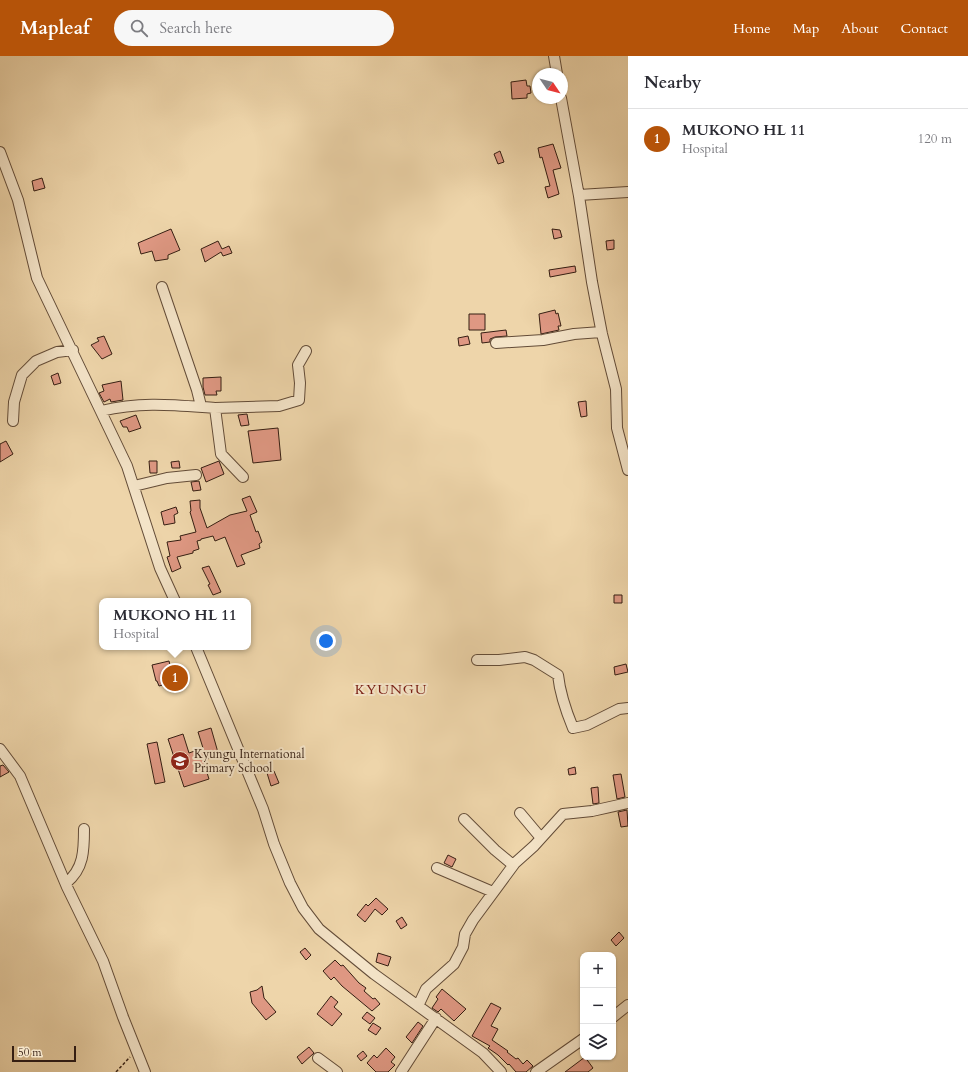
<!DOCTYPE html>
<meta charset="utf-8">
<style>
:root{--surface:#fff;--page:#f7f7f7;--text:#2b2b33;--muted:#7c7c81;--line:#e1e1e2;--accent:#b45309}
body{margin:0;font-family:Cardo,serif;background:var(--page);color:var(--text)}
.controls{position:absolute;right:12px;bottom:12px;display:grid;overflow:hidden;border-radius:8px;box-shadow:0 1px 3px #0004}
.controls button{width:36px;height:36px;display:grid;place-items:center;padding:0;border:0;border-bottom:1px solid var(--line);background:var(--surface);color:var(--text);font:20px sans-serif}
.compass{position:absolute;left:532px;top:12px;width:36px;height:36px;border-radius:50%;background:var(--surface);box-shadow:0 1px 3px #0004;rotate:125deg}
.scale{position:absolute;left:12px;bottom:10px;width:64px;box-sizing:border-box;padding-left:4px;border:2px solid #351e12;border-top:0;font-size:11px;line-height:14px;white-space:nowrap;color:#351e12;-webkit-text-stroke:3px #f4e4c8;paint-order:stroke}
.you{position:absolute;left:326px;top:585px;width:14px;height:14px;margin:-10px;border:3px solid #fff;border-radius:50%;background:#1a73e8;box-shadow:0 0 0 6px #1a73e833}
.badge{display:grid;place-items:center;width:26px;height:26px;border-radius:50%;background:var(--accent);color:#fff;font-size:13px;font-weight:700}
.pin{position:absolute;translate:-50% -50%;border:2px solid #fff;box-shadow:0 1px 4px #0006}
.popup{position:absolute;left:99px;top:542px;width:152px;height:52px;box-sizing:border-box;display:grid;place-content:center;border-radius:8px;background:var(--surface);filter:drop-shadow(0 1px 3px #0005);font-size:13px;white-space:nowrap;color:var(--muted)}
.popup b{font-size:15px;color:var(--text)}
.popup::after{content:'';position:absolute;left:50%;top:100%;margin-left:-8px;border:8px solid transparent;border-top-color:var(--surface)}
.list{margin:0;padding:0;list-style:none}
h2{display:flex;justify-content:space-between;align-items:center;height:52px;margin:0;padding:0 16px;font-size:17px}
h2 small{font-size:13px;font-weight:400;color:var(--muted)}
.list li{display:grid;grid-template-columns:26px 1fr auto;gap:12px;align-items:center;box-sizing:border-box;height:60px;padding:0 16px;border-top:1px solid var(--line)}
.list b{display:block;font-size:15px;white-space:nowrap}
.list p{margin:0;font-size:13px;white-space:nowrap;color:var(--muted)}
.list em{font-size:13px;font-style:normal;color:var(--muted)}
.icon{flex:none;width:22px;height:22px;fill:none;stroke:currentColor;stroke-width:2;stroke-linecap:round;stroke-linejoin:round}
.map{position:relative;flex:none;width:628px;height:1016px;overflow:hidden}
header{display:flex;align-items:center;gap:24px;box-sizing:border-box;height:56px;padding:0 20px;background:var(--accent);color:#fff}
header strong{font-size:19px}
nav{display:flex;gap:22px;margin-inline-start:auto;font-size:14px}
.search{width:280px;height:36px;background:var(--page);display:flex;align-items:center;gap:10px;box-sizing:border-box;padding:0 14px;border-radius:22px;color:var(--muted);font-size:15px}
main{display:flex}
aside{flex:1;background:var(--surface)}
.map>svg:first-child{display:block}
.building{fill:#df9883;stroke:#351e12}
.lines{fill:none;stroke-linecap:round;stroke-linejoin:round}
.street-casing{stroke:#634c38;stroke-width:12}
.path{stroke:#351e12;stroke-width:1.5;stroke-dasharray:3 2;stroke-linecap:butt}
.street{stroke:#f4e4c8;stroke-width:10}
.labels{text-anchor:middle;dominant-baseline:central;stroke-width:4;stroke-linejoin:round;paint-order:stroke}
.poi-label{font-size:12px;fill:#351e12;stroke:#f4e4c8;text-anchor:start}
.quarter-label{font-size:14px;letter-spacing:1px;fill:#7a1f14;stroke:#f4e4c8}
</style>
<header>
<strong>Mapleaf</strong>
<div class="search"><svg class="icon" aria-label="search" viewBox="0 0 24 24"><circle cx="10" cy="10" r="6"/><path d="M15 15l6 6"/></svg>Search here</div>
<nav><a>Home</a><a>Map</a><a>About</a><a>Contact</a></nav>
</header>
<main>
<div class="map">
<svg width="628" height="1016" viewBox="0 0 628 1016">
<rect width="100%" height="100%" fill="#eed5aa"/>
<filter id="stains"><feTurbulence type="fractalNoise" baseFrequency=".005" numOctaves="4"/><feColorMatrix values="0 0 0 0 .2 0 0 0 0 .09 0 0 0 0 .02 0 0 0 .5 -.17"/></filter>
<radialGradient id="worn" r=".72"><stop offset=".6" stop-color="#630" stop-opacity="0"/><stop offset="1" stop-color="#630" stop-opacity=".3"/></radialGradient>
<!-- building -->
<path class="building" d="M526 24 527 30H530L531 37 527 38V42L512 43 511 26Z
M553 88 561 112 553 114 559 138 548 142 545 131 550 130 542 101 540 102 538 92Z
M500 95 504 106 498 108 494 98Z
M42 122 45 132 34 135 32 125Z
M171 173 180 194 168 199V203L155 205 152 195 141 198 138 187Z
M552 173 560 174 562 181 554 183Z
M614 184V193L607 194 606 185Z
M218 185 222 193 229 190 232 197 223 200 221 196 205 206 201 193Z
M575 210 576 216 550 221 549 214Z
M555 254 556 258 558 257 561 270H558L559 274 541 278 539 258Z
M469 258H485V274H469Z
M506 274 507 280 495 281 490 283V286L482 287 481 277Z
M104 280 112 298 102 303 91 289 99 285 97 282Z
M468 280 470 288 459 290 458 282Z
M58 317 61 327 54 329 51 320Z
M221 321V335H216L217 339H205L203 331V322Z
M121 325 123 344 111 346 110 343 104 346 99 337 104 335 102 329Z
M586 345 587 360 581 361 578 346Z
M247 358 249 369 241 370 238 359Z
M136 359 141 372 129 376 127 371H123L120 365Z
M278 372 281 404 253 407 248 375Z
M6 385 13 398 0 406V388Z
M149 405H157V417H150Z
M179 405 180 412H172L171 406Z
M219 405 224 418 206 426 201 412Z
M199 425 201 434 193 435 191 426Z
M250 440 257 456 250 459 256 476 258 475 262 486 259 488 260 492 241 499 245 508 237 511 225 481 215 485 213 480 201 483V484L197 485 199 493 193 495V497L177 501 181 512 172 516 167 501 170 500 167 486 181 484 180 480 196 476 190 456 191 455 190 445 200 444V452L207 472 230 459 247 455 242 443Z
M176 451 178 457 174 459 175 467 164 469 161 456Z
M209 510 221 536 213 539 208 529 210 528 202 512Z
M614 539H622V547H614Z
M169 605 174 626 159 630 157 625H156L152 609Z
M626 608 628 616 615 619 614 611Z
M211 672 219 700 203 704 209 723 184 731 168 683 183 678 189 697 203 692 198 676Z
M157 686 165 726 155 728 147 688Z
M3 709 9 716 0 721V710Z
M575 711 576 718 569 719 568 713Z
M274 715 279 727 271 730 267 717Z
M621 718 625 741 617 743 613 719Z
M598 731 599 747 593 748 591 732Z
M627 754 628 770 621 771 618 756Z
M448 799 456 803 452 811 444 807Z
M376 842 388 853 382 859 375 853 365 866 357 859 366 848 368 850Z
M402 861 407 869 401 873 396 865Z
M619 876 624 882 616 890 611 884Z
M305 892 311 899 306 904 300 896Z
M378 897 391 901 388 910 376 906Z
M335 904 341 910 343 909 359 927 366 932 364 935 373 943 375 942 380 948 372 955 342 930 334 921 331 924 323 915Z
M262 930 264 942 276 956 266 964 252 947 250 936 257 934Z
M442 933 466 953 454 965 441 953 438 956 432 952 438 943 436 941Z
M331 940 338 946 334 951 342 958 332 970 317 958Z
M491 947 501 952 491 970 498 973 492 984 508 995 507 996 516 1003 518 1002 523 1008 527 1004 533 1010 526 1016H516L509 1008 508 1009 498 999 488 992 490 990 472 980Z
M367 956 375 962 370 968 362 962Z
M418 966 423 970 412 987 406 981Z
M373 967 381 972 376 979 368 974Z
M309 991 314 997 302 1008 297 1001Z
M386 992 395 1001 391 1006 395 1009 388 1016H376L367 1007 374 999 377 1002Z
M363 995 367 1000 361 1005 357 1000Z
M585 1001 593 1012 588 1016H565Z"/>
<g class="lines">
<defs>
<path id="street" d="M554 0 557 18
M561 42 579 140 592 226 602 278 616 333 617 372 628 414
M0 96 18 144 37 222 127 410 160 512 175 545
M579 139 628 136
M162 231 197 334 201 350
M496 287 543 284 574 278 601 276
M215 352 279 350 299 344 300 327 298 309 306 295
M101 355C142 345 174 349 215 352L221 398 243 421
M13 365 14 346 22 319 36 305 57 296 73 294
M134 430 167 422 196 419
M196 591 263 753 274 788 290 827 303 852 319 873 374 918 483 997 501 1016
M477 604H499L525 601 534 604 558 619C560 638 566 655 573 672L587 669 619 653 628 652
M0 693 20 720 67 831 103 905 123 961 145 1016
M520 757 541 782
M464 763 495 794 513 809
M437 812 493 836
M66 827C84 813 84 794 84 773
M418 950 426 933 454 908 463 891 465 878 473 864 515 807 534 790 563 758 592 755 628 747
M613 961 628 949
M318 1002 337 1016
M401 1016 436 962
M536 1016 583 983"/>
</defs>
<!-- street casing -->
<use href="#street" class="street-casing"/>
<!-- path -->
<path class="path" d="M116 1016 130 1001"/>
<!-- street -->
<use href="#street" class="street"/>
</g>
<!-- icons -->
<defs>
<symbol id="school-disc" viewBox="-11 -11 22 22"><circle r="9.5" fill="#8f2418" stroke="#f4e4c8"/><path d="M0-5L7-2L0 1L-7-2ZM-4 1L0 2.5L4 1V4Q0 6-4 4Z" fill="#fff"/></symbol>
</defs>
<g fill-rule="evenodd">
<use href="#school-disc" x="169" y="694" width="22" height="22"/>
</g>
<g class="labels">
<!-- poi labels -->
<g class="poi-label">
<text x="194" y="698">Kyungu International<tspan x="194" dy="14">Primary School</tspan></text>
</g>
<!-- quarter labels -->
<g class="quarter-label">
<text x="391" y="633">KYUNGU</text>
</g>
</g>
<rect width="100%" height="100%" filter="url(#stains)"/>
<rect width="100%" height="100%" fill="url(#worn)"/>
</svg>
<div class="controls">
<button>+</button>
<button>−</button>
<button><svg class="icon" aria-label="layers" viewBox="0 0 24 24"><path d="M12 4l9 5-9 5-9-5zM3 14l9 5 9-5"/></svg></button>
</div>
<svg class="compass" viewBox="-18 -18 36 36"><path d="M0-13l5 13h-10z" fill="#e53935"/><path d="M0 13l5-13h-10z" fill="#7c7c81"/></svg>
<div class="scale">50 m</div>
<div class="you"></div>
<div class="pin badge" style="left:175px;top:622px">1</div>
<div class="popup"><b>MUKONO HL 11</b>Hospital</div>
</div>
<aside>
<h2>Nearby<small></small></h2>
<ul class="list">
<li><span class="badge">1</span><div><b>MUKONO HL 11</b><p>Hospital</p></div><em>120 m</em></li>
</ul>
</aside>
</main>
